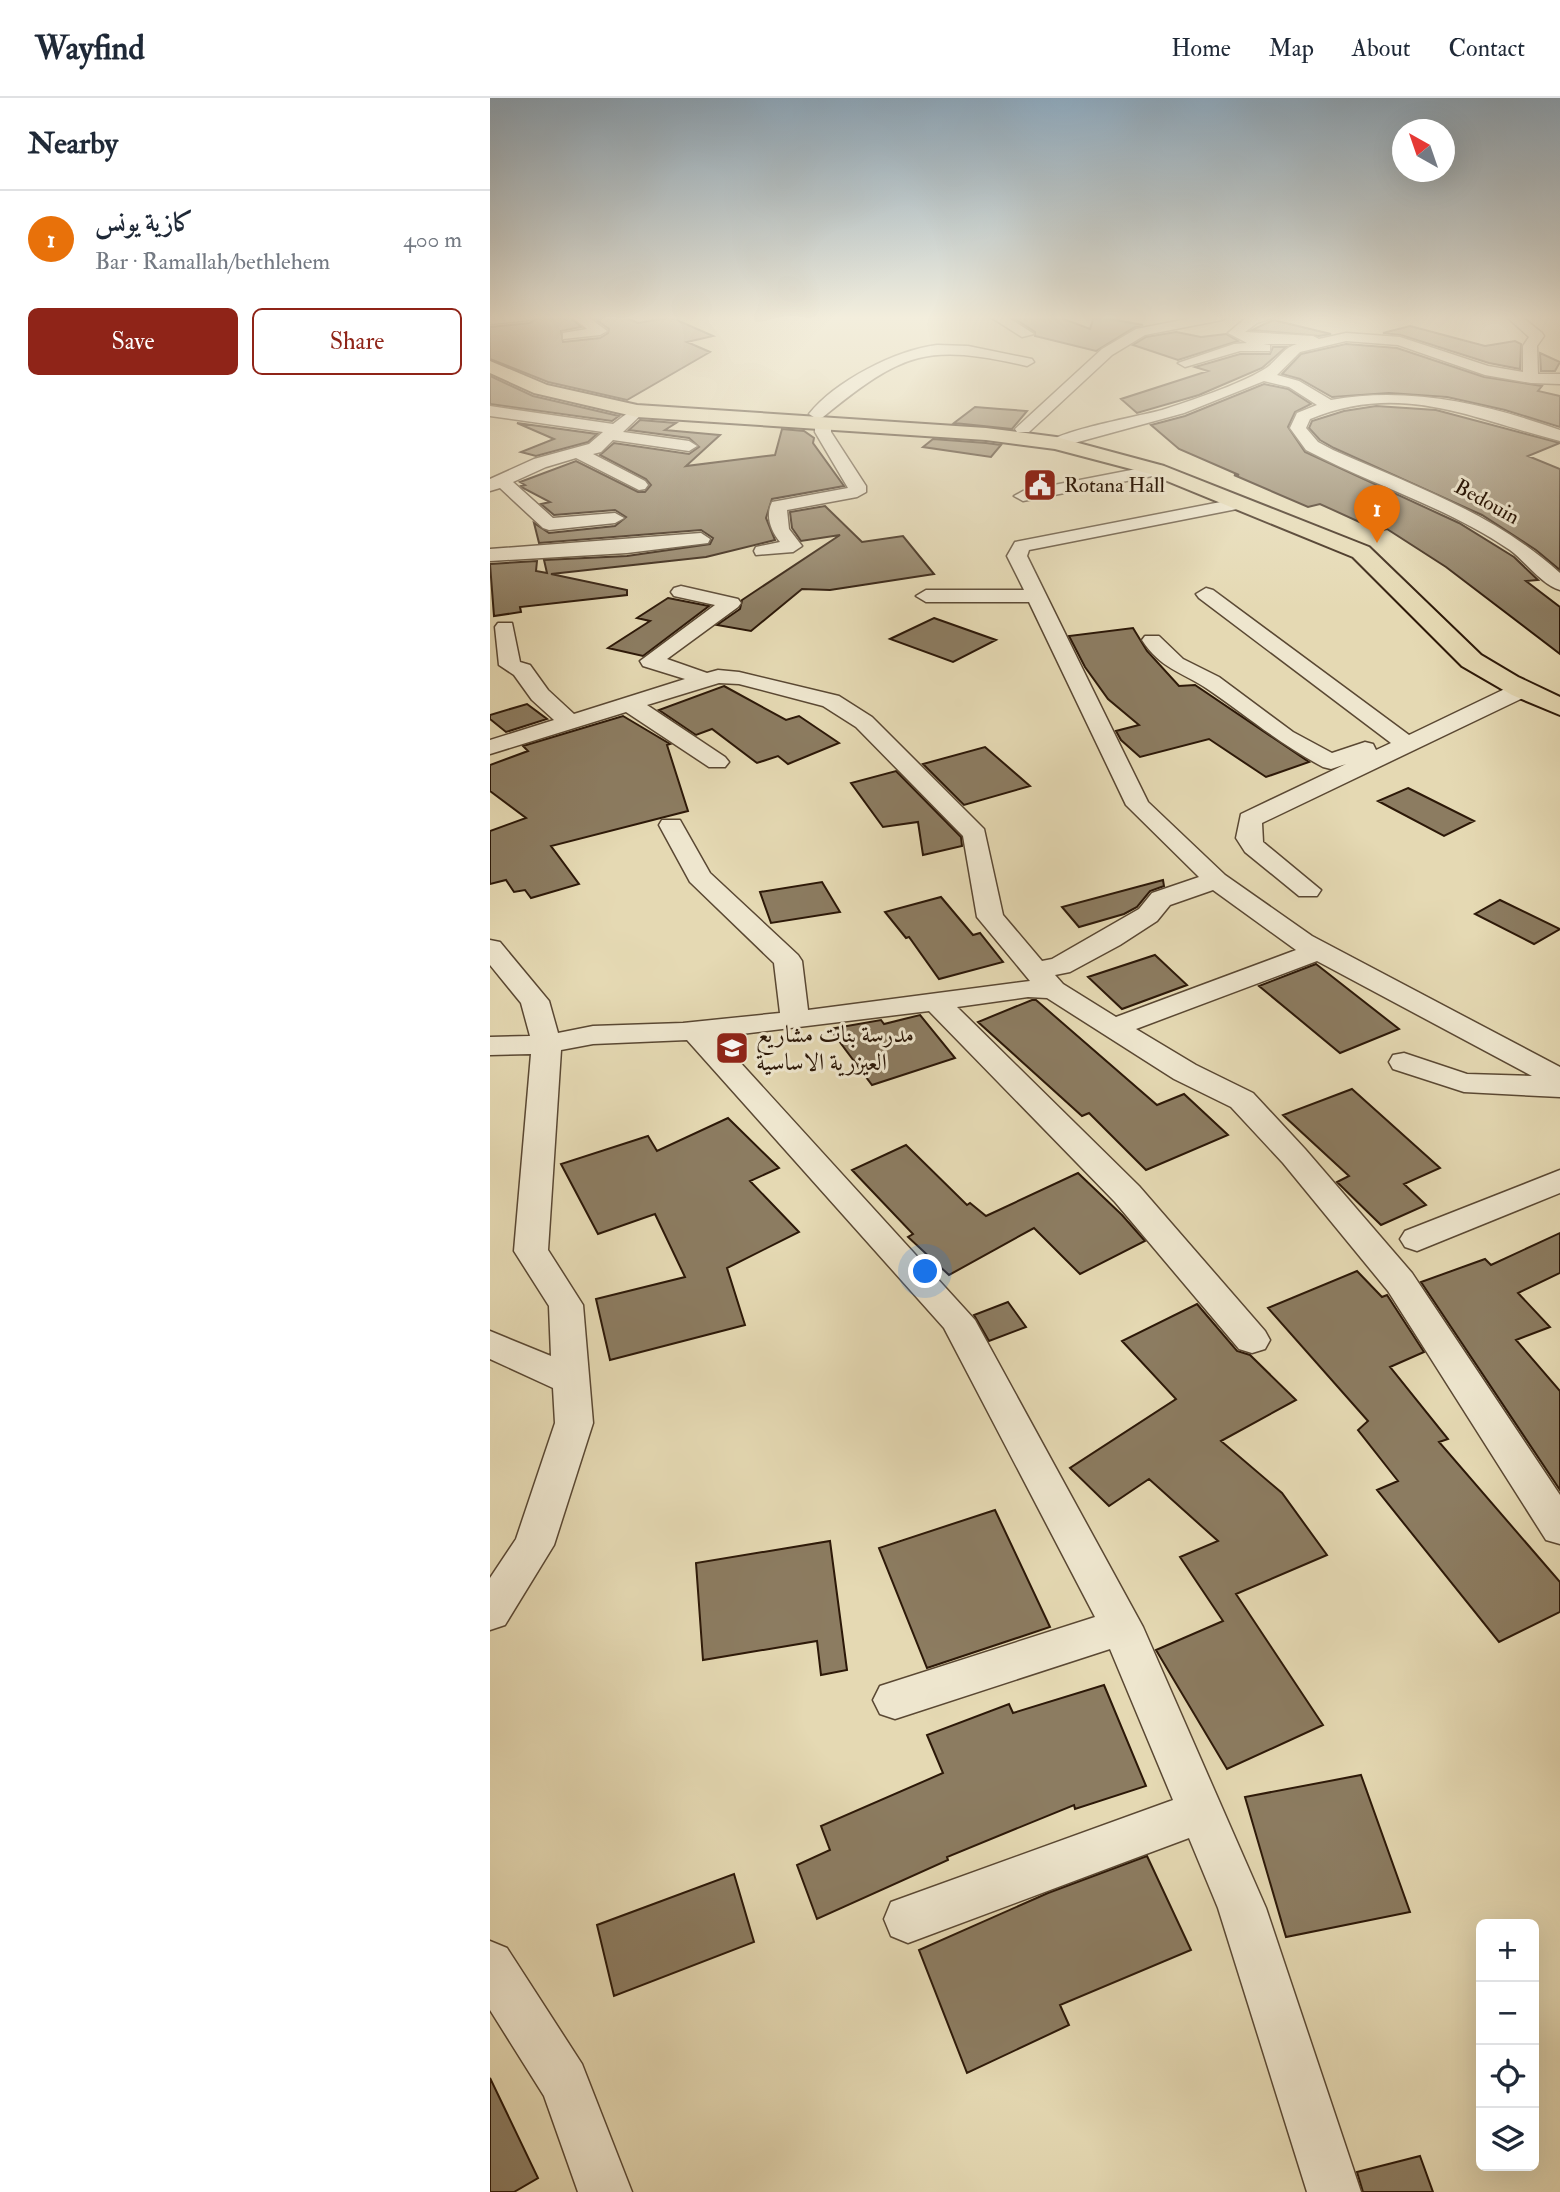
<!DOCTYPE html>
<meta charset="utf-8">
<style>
:root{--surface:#fff;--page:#f6f6f7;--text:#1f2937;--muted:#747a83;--line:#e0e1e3;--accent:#8f2418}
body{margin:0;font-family:"IM FELL Double Pica",Amiri,serif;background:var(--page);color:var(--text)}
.controls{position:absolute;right:21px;bottom:21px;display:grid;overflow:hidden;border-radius:10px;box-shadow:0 7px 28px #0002}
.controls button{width:63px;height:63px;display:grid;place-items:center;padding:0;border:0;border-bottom:2px solid var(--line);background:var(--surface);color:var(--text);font:35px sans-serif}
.compass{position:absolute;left:902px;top:21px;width:63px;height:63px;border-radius:50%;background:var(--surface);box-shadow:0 7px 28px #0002;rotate:320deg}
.you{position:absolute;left:436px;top:1174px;width:24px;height:24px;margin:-18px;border:5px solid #fff;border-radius:50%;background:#1a73e8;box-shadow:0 0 0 10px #1a73e833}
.badge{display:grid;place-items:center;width:46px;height:46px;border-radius:50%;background:var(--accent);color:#fff;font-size:23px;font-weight:700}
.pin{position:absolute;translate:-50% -58px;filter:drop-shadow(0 2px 4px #0008)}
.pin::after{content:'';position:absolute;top:37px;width:24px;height:21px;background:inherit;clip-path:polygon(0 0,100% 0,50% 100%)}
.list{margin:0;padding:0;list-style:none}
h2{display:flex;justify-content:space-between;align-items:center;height:91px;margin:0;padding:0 28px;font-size:30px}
h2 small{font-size:23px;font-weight:400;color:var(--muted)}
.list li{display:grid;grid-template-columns:46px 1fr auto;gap:21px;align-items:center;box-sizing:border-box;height:98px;padding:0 28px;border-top:2px solid var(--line)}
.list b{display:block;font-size:26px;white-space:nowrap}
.list p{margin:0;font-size:23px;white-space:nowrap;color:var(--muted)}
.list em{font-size:23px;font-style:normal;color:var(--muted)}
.actions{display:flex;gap:14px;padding:21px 28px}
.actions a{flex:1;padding:16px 0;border:2px solid var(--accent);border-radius:10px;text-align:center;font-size:24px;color:var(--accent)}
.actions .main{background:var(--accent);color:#fff}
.icon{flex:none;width:38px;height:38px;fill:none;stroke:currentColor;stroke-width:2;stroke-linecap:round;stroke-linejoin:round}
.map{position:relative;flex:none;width:1070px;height:2094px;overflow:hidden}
header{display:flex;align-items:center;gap:42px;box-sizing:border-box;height:98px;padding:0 35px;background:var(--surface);border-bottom:2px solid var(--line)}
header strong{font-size:33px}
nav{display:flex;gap:38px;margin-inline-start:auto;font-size:24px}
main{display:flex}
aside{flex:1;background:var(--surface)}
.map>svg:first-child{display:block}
.building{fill:#8c7c61;stroke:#2c1808;stroke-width:2}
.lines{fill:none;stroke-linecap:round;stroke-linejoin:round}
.minor-casing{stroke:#5a4833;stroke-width:3}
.major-casing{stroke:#2c1808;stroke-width:4}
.minor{fill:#eee6ce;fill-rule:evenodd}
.major{fill:#e5d9b3;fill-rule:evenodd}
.labels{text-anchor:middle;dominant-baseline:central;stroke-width:6;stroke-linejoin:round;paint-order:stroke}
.far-poi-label{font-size:21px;fill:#2c1808;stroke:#eee6ce;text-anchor:start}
.far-street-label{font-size:21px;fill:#2c1808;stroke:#eee6ce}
.poi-label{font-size:24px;fill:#2c1808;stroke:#eee6ce;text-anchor:start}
</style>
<header>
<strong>Wayfind</strong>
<nav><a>Home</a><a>Map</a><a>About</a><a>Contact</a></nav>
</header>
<main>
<aside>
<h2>Nearby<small></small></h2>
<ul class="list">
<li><span class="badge" style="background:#e8710a">1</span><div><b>كازية يونس</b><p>Bar · Ramallah/bethlehem</p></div><em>400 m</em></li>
</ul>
<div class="actions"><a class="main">Save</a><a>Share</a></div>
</aside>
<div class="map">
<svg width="1070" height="2094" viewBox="0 0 1070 2094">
<rect width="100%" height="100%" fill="#e5d9b3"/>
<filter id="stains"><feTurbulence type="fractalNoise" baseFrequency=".00286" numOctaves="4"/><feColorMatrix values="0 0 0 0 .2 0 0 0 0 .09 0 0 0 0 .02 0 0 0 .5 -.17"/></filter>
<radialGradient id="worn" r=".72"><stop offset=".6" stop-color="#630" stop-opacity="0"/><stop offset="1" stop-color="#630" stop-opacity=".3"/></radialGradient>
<!-- building -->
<path class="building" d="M49 218H79L91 229 71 233 73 244 110 240 118 235 119 231 101 218H131L148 225 180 219 223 238 197 244 220 254 137 302 58 284 0 261V229L40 225Z
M521 218H566L600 231 604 218 653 227 645 229 606 253 545 238V234Z
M783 222 841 236 829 238 762 232Z
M920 228 995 248 1025 243 1031 246 1030 271 999 265 911 237 893 235Z
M686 234 711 239 736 236 748 243 688 262 643 247 656 239Z
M856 246 907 250 994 279 1052 288 1048 293 1070 298V329L1015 312 957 299 899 295 842 299 810 281 792 276 811 256Z
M783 249H796L772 270 709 297 647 315 631 301 718 273 705 269 750 256H780Z
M1050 255 1070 264 1065 273H1051Z
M0 278 43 298 129 318 122 323 0 306Z
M774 286 798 291 821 306 805 314 798 329 815 354 969 425 1024 459 1048 482 1036 483 1070 509V556L956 469 897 431 889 433 830 406 818 409 744 377H749L689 351 661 327 695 318Z
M886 308 946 312 1070 345 1038 358 1070 371V472L1046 452 992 417 844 350 830 342 819 330 822 323 854 313Z
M485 309 510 311 537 313 522 331 464 325Z
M150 322 186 325 175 332 230 337 196 368 285 357 292 331 314 333 324 340 323 345 354 388 282 401 276 420 285 442 216 459 61 476 137 492V497L30 509 31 514 4 518 0 466 47 463 46 473 57 475 54 462 137 458 220 446 223 440 211 432 49 445 44 425 59 435 125 428 136 419 125 412 64 417 51 406 60 404 33 390 31 388 35 387 30 384 86 363 148 394H155L161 387 156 381 110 357 124 345 199 356 209 349 199 340 139 332Z
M27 325 107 336 98 344 46 358 31 354 64 341Z
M443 341 496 345 511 347 501 359 433 349Z
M335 408 372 444 413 438 444 476 340 492 312 491 261 533 227 527 250 511 252 502 350 437 311 443 302 430 300 414Z
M178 500 219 508 153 558 118 550 160 523 147 520Z
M444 520 506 542 463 564 400 541Z
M643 530 657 553 689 588 705 587 819 664 776 679 719 641 650 659 631 642 626 633 649 627 618 601 595 569 579 538Z
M234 588 296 622 309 618 349 645 298 666 288 658 267 665 222 631 206 637 169 612Z
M37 606 57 621 16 634 0 621V617Z
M133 618 180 646 177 647 198 713 61 748 89 786 41 800 35 792 24 794 16 782 0 786V733L36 720 0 693V667L38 653 33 648Z
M495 649 540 688 474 707 433 666Z
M406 673 471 739 472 748 433 757 428 724 393 729 361 685Z
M918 690 984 723 954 738 888 703Z
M673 782 674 788 660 793 647 809 634 816 589 829 572 809Z
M332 784 350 814 281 825 270 794Z
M451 799 483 837 490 835 513 864 449 881 419 839 416 840 395 814Z
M1010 802 1070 831 1044 846 985 816Z
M665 857 697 887 632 911 598 879Z
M826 866 909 931 850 955 769 888Z
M542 902H546L667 1007 694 996 738 1037 656 1072 599 1015 592 1018 488 924Z
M430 917 465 960 382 987 340 931 391 922 394 926Z
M862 991 950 1070 914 1086 936 1107 891 1127 847 1084 859 1078 793 1017Z
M238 1020 289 1070 260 1083 309 1134 237 1170 255 1227 120 1262 106 1201 195 1179 165 1116 108 1136 71 1066 158 1038 167 1053Z
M416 1047 477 1107 480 1105 496 1118 588 1075 632 1117 655 1143 590 1176 544 1130 459 1177 418 1139 423 1136 362 1072Z
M1070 1135V1175L1028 1195 1060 1229 1026 1242 1070 1293V1392L931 1184 995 1161 1001 1167Z
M867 1173 892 1199 897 1197 934 1254 900 1269 958 1341 949 1344 1070 1484V1514L1009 1544 887 1392 908 1383 868 1332 878 1323 778 1210Z
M518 1204 536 1229 499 1243 484 1217Z
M707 1206 747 1253 760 1257 806 1302 731 1343 792 1395 837 1457 746 1496 833 1627 737 1671 666 1552 733 1523 690 1459 728 1443 659 1381 619 1408 580 1370 686 1301 632 1243Z
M505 1412 560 1529 437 1570 389 1450Z
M340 1443 357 1572 331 1577 327 1543 213 1562 206 1465Z
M614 1587 656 1688 585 1711 584 1707 457 1759 458 1762 327 1821 307 1767 340 1752 331 1728 453 1675 437 1637 519 1606 523 1615Z
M871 1677 920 1814 796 1839 755 1699Z
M657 1758 701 1852 570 1907 579 1927 477 1975 429 1852 558 1795Z
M244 1776 264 1844 124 1898 107 1827Z
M0 1980 48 2080 24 2094H0Z
M930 2058 943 2094H873L867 2074Z"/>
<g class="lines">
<defs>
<path id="minor" d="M0 218H47L40 222 0 226Z
M81 218H97L117 233 110 237 73 241V235L97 231Z
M499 218H516L544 236 532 239Z
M712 218H739L732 222 655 237 622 257 539 334H527L525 331 612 251 646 231Z
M787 218 767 225 755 234 823 238 829 241 856 235 910 239 998 268 1033 274V248L1039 239 1016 218H1031L1052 235 1054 238 1047 248 1048 276H1070V286L1041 285 995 277 908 247 856 243 810 254 787 277 809 283 841 302C919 288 996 306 1070 332V343C982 321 912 283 820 321L816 330 828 344 843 352C924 388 1004 415 1070 475V492C1052 487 1035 463 1020 452 955 408 884 388 816 352L800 330 807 315 827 307 799 289 774 283 694 315 566 350 558 345C568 333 650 318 672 312 700 303 748 287 773 272 786 265 792 250 807 246H773L780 247V253H750L695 269 688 265 744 246 757 245 738 235 757 219Z
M447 247 478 248 542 261 544 264 537 268C436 245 413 254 333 319L327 321 319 316C345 283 406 252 447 247Z
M0 308 123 326 147 308 155 313 133 334 199 343 207 348 199 353 123 342 111 354 103 356 155 383 158 387 155 391 149 392 86 360 56 369 23 384 63 420 125 415 134 420 125 425 59 432 53 430 10 390 0 393V381L44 361 99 346 113 334 0 318Z
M333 320 341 325V334L376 388V394L367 399 297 412 299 431 312 448 303 454 266 457 264 453 266 449 290 444C281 433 275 418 282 404L358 390 325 334V325Z
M667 367 673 368 676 372 673 376 533 403 524 398 533 393Z
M746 401 755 406 752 410 539 452 537 458 658 704 735 777 822 838 1070 969V999L974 994 903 971 899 964 903 957 914 955 977 976 1042 978 827 863 646 931 706 967 763 995 815 1051 922 1175 1070 1397V1446L1056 1442 898 1193 793 1065 741 1009 684 981 557 900 538 899 467 909 649 1088 775 1233 780 1242 775 1251 762 1255 749 1251 625 1104 439 913 227 939 485 1222 653 1529 776 1810 871 2094H817L728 1810 699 1740 418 1845 401 1838 394 1821 401 1804 683 1702 620 1551 405 1621 390 1616 383 1602 390 1588 605 1519 454 1230 197 942 103 946 71 952 58 1152 93 1207 103 1325 64 1447 15 1527 0 1532V1480L26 1441 65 1325 63 1290 0 1261V1233L61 1258 59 1208 24 1153 41 956 0 957V939L40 938 31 905 0 867V842L10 844 59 903 68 935 103 928 193 925 290 915 284 865 200 784 169 727 172 722H190L220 775 308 857 312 863 318 912 540 883 487 819 473 738 366 629 333 608 249 586 229 585 157 607 235 659 239 664 235 669H219L136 614 0 656V642L64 622 42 602 24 577 9 567 5 529 8 525H22L30 564 40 567 58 592 84 616 195 581 153 568 150 563 225 507 184 498 181 494 184 490 191 488 248 501 251 505 248 509 177 561 217 575 228 572 249 574 349 598 382 619 494 731 513 817 552 863 562 861 649 811 662 795 709 779 636 707 539 504H436L426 498 436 492H534L517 458 525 444ZM723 792 806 852 626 919 573 886 565 877 580 874 630 847 667 823 680 807Z
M211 435 220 441 218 445 137 455 0 463V451Z
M716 490 723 492 919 637 1023 587 1031 585 1042 592 1039 597 772 725 773 744 831 792 827 798H809L755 754 746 740 751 716 856 666 841 671 833 669C788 645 757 618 716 590 690 573 671 571 652 542L655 538H669L693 561 729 579 803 634 842 655 875 644 883 646 886 652 901 645 709 500 706 496Z
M1070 1072V1095L927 1153 915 1149 910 1141 915 1133Z
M0 1843 17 1850 92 1966 142 2094H88L54 1998 0 1912Z"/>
<path id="major" d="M0 263 57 287 147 307 496 330 566 339 674 368 879 449 991 557 1028 579 1070 599V617L1022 597 972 568 863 459 660 376 565 351 496 342 147 319 44 295 0 275Z"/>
</defs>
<!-- minor casing -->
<use href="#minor" class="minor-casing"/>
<!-- major casing -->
<use href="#major" class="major-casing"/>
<!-- minor -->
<use href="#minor" class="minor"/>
<!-- major -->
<use href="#major" class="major"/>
</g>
<!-- sky -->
<linearGradient id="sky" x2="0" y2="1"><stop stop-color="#8da8bc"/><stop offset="0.43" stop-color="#f3eedd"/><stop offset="1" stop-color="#f3eedd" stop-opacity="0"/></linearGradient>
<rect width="1070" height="511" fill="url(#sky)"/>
<!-- icons -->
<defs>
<symbol id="civic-square" viewBox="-11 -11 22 22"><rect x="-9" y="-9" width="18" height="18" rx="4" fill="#8f2418" stroke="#eee6ce"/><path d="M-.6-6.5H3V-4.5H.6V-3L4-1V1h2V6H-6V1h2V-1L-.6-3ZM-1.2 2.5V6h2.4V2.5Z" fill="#fff"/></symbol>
<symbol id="school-square" viewBox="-11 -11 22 22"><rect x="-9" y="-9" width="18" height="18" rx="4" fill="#8f2418" stroke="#eee6ce"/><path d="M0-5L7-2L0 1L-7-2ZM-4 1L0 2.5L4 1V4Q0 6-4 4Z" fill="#fff"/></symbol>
</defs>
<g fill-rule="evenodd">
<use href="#civic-square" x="531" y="368" width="38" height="38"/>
<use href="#school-square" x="223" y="931" width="38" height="38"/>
</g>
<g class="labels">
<!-- far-poi labels -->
<g class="far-poi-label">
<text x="574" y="387">Rotana Hall</text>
</g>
<!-- far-street labels -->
<g class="far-street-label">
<text transform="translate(997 404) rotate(29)">Bedouin</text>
</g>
<!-- poi labels -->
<g class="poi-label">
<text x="266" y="936">مدرسة بنات مشاريع<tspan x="266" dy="28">العيزرية الاساسية</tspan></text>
</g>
</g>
<rect width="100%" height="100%" filter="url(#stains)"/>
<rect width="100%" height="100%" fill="url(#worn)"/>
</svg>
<div class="controls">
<button>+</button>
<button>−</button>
<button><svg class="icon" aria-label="locate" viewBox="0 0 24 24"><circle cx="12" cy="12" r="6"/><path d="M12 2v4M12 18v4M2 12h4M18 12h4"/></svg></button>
<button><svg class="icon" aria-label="layers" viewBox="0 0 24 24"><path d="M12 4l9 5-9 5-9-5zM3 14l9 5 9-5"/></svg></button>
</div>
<svg class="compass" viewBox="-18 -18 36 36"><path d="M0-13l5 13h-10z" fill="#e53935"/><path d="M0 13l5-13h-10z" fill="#747a83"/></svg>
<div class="you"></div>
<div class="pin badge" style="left:887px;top:445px;background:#e8710a">1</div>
</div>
</main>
